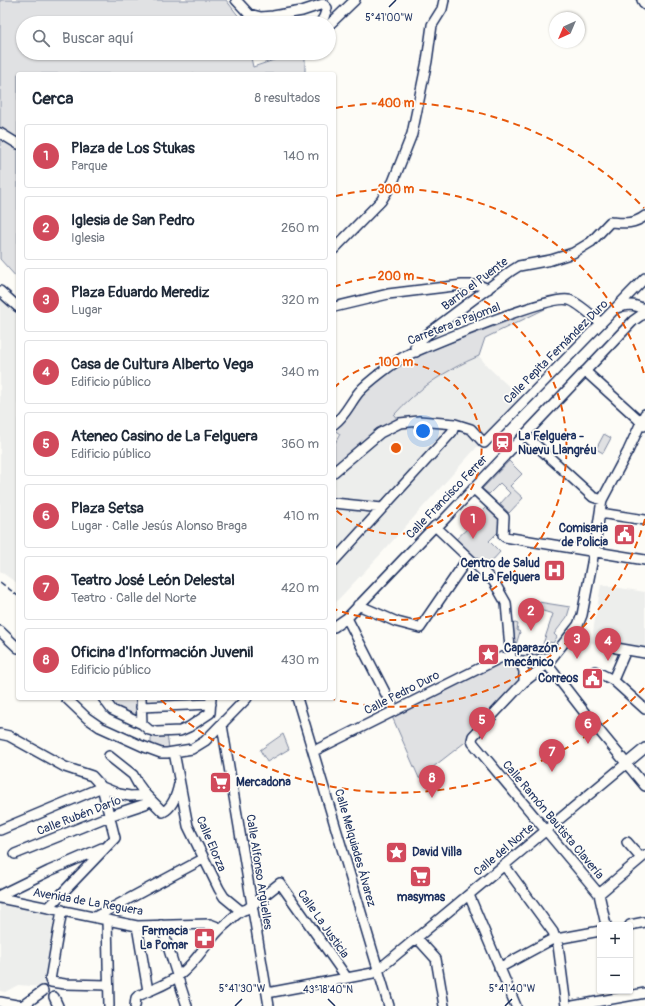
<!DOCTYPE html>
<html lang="es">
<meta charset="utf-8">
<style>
:root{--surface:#fff;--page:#f6f6f7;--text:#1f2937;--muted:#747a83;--line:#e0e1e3;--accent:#d1495b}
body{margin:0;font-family:Pangolin,sans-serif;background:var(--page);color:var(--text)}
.controls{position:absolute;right:12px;bottom:12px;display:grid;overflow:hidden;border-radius:4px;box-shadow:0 1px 3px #0004}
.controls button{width:36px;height:36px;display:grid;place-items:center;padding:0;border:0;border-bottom:1px solid var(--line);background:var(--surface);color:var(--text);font:20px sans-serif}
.compass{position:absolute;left:549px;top:12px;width:36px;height:36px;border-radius:50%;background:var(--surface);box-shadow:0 1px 3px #0004;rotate:224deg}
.you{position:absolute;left:423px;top:431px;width:14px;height:14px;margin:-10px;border:3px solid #fff;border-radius:50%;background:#1a73e8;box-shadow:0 0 0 6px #1a73e833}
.badge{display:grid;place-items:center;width:26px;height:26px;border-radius:50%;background:var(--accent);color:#fff;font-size:13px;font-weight:700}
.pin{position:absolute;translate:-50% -33px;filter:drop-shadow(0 1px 2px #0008)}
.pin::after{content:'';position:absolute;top:21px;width:14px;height:12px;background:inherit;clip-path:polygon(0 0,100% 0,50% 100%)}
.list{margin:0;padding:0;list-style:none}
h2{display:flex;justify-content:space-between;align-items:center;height:52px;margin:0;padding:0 16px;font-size:17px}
h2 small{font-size:13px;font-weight:400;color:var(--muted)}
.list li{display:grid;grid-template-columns:26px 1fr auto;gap:12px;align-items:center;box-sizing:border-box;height:64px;margin:0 8px 8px;padding:0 8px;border:1px solid var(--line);border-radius:4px}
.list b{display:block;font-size:15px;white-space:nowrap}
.list p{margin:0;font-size:13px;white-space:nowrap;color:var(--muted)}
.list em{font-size:13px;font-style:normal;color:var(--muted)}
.icon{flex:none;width:22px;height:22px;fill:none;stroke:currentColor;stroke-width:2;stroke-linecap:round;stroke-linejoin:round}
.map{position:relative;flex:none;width:645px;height:1006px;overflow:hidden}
.search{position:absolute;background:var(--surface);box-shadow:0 1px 3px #0004;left:16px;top:16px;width:320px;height:44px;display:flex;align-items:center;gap:10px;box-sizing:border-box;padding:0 14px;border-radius:22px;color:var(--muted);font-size:15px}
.panel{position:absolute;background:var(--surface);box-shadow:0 1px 3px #0004;left:16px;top:72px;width:320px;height:628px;border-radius:4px}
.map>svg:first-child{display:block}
.built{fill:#edeeec}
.green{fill:#e0e1e3;stroke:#7e88a0}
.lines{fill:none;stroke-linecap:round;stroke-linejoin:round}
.minor-casing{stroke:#1b2f5e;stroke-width:12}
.minor{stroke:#fdfcf7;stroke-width:9}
.rail{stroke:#1b2f5e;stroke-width:1.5;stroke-dasharray:6 3;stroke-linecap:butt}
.ticks{fill:none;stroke:#1b2f5e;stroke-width:1.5}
.ring{fill:none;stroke:#e8590c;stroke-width:2;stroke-dasharray:7 5}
.labels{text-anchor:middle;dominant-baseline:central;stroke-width:3.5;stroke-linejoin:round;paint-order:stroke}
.street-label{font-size:12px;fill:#1b2f5e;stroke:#fdfcf7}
.poi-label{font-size:12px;font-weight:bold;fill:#1b2f5e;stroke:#fdfcf7;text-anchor:start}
.ticks-label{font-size:10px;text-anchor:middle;fill:#1b2f5e;stroke:#fdfcf7;stroke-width:3.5;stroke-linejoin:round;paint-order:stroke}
.centre{fill:#e8590c;stroke:#fdfcf7;stroke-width:2}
.ring-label{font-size:12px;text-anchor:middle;font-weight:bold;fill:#e8590c;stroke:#fdfcf7;stroke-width:3.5;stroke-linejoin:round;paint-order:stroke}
</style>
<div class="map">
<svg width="645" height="1006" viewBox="0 0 645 1006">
<rect width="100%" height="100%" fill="#fdfcf7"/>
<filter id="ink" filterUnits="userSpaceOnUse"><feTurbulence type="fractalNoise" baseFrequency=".025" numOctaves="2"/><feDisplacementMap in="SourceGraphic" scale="8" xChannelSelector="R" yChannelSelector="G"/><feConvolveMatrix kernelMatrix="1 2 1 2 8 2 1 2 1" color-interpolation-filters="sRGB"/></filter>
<g filter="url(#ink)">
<!-- built -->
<path class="built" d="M0 291 18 307V584L0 571Z
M479 356 488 367 521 398 379 556 334 604V462L383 427 404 404 419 391 456 366Z
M601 585 645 592V650L591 643Z
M0 904 52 914 55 918 44 987 18 985 5 992 0 991Z"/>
<!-- green -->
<path class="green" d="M0 0H226L244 23H23V53H250L253 67 295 53H305V74H18V279L0 259Z
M549 307 485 338 479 356C446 370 417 389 394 415L398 420 391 422 383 427 336 465 334 463V445L340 434 334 430C349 422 353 405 364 393 377 380 401 363 418 355L537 310Z
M604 434 611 438 603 453 596 449Z
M509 461 522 474 510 486 523 498 509 513 500 504 510 493 500 483 489 494 482 489Z
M488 505 501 517V529L489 541 500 552 482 572 452 543 470 526 469 524Z
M532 601 570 607 567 617 554 634 557 637 553 643 550 642 548 644 551 646 547 649 543 644 553 614 530 607Z
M515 623 518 624 517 630 520 632 515 648 513 624Z
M502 657 520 662 525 677 473 736 419 778 390 712Z
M104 698H138L139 718 113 709Z
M283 734 289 749 267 762 260 750Z
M167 735 169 748H162L151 744V737L153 736Z"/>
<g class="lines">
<defs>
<path id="minor" d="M236 0 249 14 261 17 273 16 302 11 323 4 327 8 324 17 320 23
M642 0 645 5
M329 25 355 0
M0 133 18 144
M334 249 381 201 393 182 412 134 427 61 432 25 442 9 444 0
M0 291 18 307
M334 307 388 294 462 285H479L488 289
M617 308C626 304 636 304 645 310
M416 352 415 347 417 343 430 332 511 271 519 266 551 260 573 253 591 242 610 222C623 223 633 225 645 216
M585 371 638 419 644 426
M334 424C345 416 350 403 359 392 369 381 393 363 407 355 431 345 550 294 569 300 578 302 593 317 601 323
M525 435 593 497 602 500
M334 472 380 433 400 423 419 421 455 424 471 429 484 443 645 278
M473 488 504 517 503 535 505 537 645 560
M334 503 382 508
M600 513 645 520
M435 526 494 582 506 603 511 659
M334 561 452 432 455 424
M358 605 397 622 420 628 468 558
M347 618 394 710
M334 627 347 618 435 526 440 524 633 321 640 316 645 314
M0 631 18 648
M616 648 645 653
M520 662 524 671V682
M547 664 588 717 645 786
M595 671 613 680 645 709
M613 680 626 650
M66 698 87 718 100 727 142 746 161 753H167L192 749 205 741 247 698
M103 698 112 710 142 724 149 730 157 732 180 731 189 727 210 713 211 698
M141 698 142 724
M297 698 389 1006
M141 707 211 704
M222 725 269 1006
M0 734 9 736 65 767 92 776 102 787 119 794 130 796 146 795
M314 751 502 657C522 663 532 662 553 656
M174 752 188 826 219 889 224 897 241 911
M109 756 133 775 138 784 146 795 163 812C173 807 177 794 179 784
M0 830 102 787
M627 842 641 858
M15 854 109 816 145 804 150 800
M504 865 553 932 558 945 566 1006
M599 894 645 855
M0 895 49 871 102 848
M469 895 516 1006
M0 898 137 926 210 924 220 928
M49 907 115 838 102 787
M62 910 50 980 51 982 65 984 108 985
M95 917 203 859
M107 920 109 1006
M161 925 187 1006
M606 925 599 894 473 743 472 740 473 736 524 682 547 664 578 625 582 615 592 563 602 500 628 451 645 414
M630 925 645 922
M137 926 148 991
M417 938 436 959 444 1006
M499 968 551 940 600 931
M267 993 347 978 373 973 378 970 645 748
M54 997 58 1006
M0 1002 22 1006
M22 1006 43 991
M135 1006 136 998 138 996C152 989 170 984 182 973 199 959 210 936 227 923 233 918 239 910 247 909L280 883 347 978
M573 1006 645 993"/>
</defs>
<!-- minor casing -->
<use href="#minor" class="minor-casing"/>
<!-- minor -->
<use href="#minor" class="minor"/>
<!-- rail -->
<path class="rail" d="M0 582 18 596"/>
</g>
</g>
<!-- ticks -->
<path class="ticks" d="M389 7 396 0M328 999 335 1006M235 1006 242 999M505 1006 512 999"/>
<!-- distance rings -->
<g class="ring">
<path d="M334 388A86 86 0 1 1 334 508"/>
<path d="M334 287A172 172 0 1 1 334 609"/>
<path d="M645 519A259 259 0 0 1 329 698M336 196A259 259 0 0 1 645 377"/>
<path d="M644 688A345 345 0 0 1 159 698M336 108A345 345 0 0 1 644 208"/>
</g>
<!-- icons -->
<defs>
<symbol id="station-square" viewBox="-11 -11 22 22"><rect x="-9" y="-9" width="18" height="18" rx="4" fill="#d1495b" stroke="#fdfcf7"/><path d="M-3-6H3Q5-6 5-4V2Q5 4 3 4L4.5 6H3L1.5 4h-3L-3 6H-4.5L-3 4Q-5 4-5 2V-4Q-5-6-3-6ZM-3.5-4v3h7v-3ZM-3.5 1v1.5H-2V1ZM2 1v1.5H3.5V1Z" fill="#fff"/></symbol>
<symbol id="civic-square" viewBox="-11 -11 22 22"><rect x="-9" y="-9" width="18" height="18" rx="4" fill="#d1495b" stroke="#fdfcf7"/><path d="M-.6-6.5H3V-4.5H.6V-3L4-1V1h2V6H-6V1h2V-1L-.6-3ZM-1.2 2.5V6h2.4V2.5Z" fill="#fff"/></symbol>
<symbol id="hospital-square" viewBox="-11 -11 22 22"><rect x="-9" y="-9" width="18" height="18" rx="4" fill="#d1495b" stroke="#fdfcf7"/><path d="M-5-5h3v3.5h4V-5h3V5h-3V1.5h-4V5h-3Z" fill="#fff"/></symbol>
<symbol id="sight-square" viewBox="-11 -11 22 22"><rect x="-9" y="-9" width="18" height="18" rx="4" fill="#d1495b" stroke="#fdfcf7"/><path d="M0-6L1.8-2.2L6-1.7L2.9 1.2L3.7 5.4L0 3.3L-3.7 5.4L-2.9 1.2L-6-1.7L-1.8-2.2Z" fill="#fff"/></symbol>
<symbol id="supermarket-square" viewBox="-11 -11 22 22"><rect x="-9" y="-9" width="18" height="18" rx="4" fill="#d1495b" stroke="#fdfcf7"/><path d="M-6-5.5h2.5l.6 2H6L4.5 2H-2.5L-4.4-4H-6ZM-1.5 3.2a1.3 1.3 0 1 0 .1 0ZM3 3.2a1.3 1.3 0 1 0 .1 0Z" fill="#fff"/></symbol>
<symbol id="pharmacy-square" viewBox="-11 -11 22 22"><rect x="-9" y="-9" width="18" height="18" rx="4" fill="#d1495b" stroke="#fdfcf7"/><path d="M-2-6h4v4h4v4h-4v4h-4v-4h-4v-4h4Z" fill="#fff"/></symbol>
</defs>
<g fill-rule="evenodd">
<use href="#station-square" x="490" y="430" width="25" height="25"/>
<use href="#civic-square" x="612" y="522" width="25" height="25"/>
<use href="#hospital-square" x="542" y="558" width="25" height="25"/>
<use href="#sight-square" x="476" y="642" width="25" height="25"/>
<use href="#civic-square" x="580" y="666" width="25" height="25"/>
<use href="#supermarket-square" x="208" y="770" width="25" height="25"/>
<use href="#sight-square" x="384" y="840" width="25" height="25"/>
<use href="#supermarket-square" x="408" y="864" width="25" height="25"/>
<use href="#pharmacy-square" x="192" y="926" width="25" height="25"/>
</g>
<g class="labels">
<!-- street labels -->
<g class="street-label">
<text transform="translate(475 284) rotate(-37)">Barrio el Puente</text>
<text transform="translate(454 324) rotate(-21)">Carretera a Pajomal</text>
<text transform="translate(556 352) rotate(-45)">Calle Pepita Fernández Duro</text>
<text transform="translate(447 497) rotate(-46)">Calle Francisco Ferrer</text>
<text transform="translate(402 693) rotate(-27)">Calle Pedro Duro</text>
<text transform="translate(79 816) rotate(-21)">Calle Rubén Darío</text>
<text transform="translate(553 820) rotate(50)">Calle Ramón Bautista Clavería</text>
<text transform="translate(211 844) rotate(67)">Calle Elorza</text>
<text transform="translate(355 848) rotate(74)">Calle Melquiades Álvarez</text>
<text transform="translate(504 850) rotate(-40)">Calle del Norte</text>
<text transform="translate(259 872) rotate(81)">Calle Alfonso Argüelles</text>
<text transform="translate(88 902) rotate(10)">Avenida de La Reguera</text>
<text transform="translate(323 924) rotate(55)">Calle La Justicia</text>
</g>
<!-- poi labels -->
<g class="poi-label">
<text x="518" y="436">La Felguera -<tspan x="518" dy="14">Nuevu Llangréu</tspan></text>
<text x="608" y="528" text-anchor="end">Comisaria<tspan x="608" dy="14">de Policia</tspan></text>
<text x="540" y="563" text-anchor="end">Centro de Salud<tspan x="540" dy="14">de La Felguera</tspan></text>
<text x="504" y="648">Caparazón<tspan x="504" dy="14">mecánico</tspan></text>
<text x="578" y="678" text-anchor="end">Correos</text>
<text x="236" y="782">Mercadona</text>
<text x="412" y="852">David Villa</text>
<text x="421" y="897" text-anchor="middle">masymas</text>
<text x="188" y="931" text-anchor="end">Farmacia<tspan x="188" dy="14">La Pomar</tspan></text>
</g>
</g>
<g class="ticks-label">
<text x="389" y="21">5°41'00"W</text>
<text x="242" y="992">5°41'30"W</text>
<text x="512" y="992">5°41'40"W</text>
<text x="328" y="993">43°18'40"N</text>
</g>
<circle cx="396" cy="448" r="6" class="centre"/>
<g class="ring-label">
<text x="396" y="107">400 m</text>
<text x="396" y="193">300 m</text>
<text x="396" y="280">200 m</text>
<text x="396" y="366">100 m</text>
</g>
</svg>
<div class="controls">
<button>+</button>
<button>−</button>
</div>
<svg class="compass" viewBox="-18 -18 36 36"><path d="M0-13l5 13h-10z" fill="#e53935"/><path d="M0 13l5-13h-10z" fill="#747a83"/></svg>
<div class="you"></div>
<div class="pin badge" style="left:473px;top:539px">1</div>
<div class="pin badge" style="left:531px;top:631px">2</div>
<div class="pin badge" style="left:577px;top:659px">3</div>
<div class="pin badge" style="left:608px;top:661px">4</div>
<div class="pin badge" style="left:482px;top:740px">5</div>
<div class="pin badge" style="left:588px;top:744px">6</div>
<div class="pin badge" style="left:552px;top:772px">7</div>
<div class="pin badge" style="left:432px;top:798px">8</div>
<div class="search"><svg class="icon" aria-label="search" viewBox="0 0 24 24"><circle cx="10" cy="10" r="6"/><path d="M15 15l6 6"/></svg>Buscar aquí</div>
<section class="panel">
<h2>Cerca<small>8 resultados</small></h2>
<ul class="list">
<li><span class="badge">1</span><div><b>Plaza de Los Stukas</b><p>Parque</p></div><em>140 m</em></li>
<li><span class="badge">2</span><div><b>Iglesia de San Pedro</b><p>Iglesia</p></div><em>260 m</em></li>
<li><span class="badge">3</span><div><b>Plaza Eduardo Merediz</b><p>Lugar</p></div><em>320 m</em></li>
<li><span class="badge">4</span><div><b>Casa de Cultura Alberto Vega</b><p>Edificio público</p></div><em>340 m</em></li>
<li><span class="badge">5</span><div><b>Ateneo Casino de La Felguera</b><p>Edificio público</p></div><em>360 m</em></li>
<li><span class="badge">6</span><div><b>Plaza Setsa</b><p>Lugar · Calle Jesús Alonso Braga</p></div><em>410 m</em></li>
<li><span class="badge">7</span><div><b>Teatro José León Delestal</b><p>Teatro · Calle del Norte</p></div><em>420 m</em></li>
<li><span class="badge">8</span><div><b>Oficina d'Información Juvenil</b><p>Edificio público</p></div><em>430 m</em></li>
</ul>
</section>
</div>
